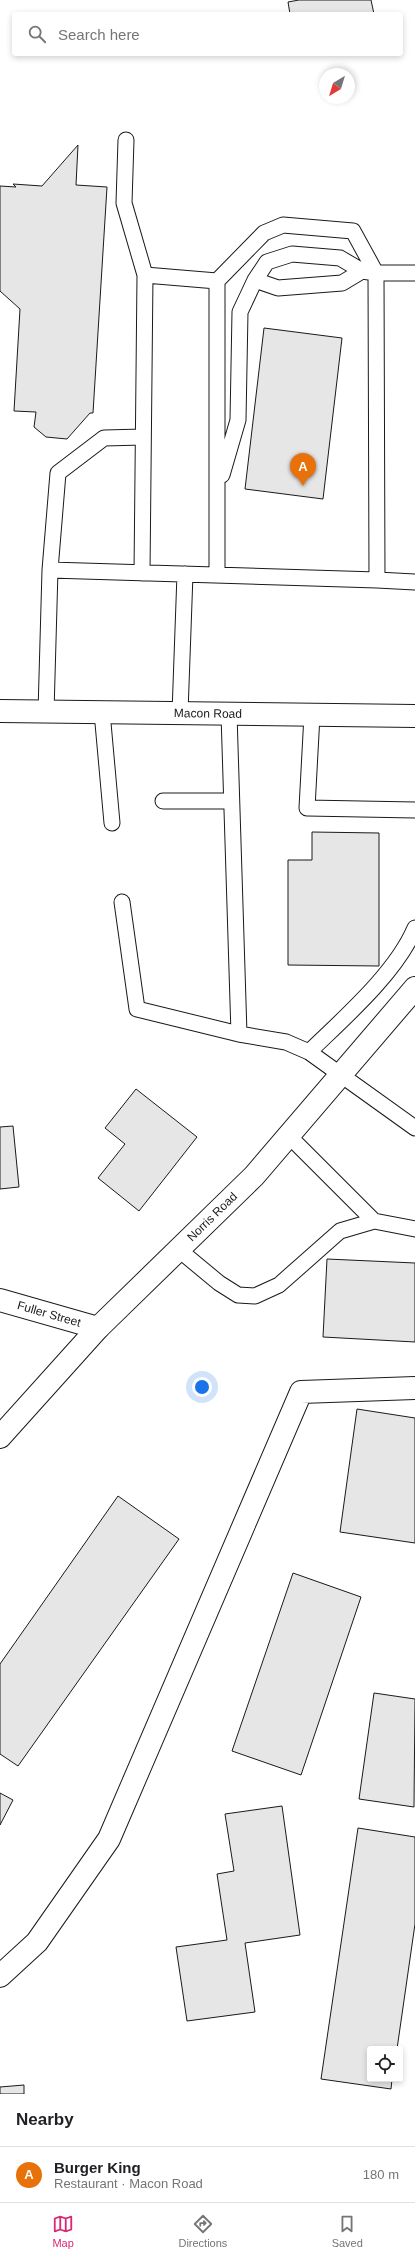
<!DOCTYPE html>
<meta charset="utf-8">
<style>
:root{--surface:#fff;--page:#f2f2f2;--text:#202124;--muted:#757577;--line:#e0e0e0;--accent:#db2777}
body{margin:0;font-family:Helvetica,sans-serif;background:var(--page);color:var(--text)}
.controls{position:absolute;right:12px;bottom:12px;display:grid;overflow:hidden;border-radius:4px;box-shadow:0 2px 6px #0003}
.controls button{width:36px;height:36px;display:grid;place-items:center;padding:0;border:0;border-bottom:1px solid var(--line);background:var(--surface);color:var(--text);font:20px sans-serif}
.compass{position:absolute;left:319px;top:68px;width:36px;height:36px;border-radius:50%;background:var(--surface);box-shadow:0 2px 6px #0003;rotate:218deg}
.you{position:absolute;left:202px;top:1387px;width:14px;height:14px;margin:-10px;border:3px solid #fff;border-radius:50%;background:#1a73e8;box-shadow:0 0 0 6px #1a73e833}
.badge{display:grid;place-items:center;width:26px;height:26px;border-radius:50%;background:var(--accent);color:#fff;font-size:13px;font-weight:700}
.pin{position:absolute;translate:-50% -33px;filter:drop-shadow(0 1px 2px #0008)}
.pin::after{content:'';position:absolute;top:21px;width:14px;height:12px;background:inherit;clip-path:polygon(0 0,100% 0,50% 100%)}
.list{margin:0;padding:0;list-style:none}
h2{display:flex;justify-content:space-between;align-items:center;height:52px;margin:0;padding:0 16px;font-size:17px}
h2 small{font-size:13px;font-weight:400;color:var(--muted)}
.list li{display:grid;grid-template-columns:26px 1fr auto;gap:12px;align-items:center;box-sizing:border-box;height:56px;padding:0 16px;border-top:1px solid var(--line)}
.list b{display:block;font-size:15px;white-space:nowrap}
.list p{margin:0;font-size:13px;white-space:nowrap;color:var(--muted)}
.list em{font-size:13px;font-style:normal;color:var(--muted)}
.icon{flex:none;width:22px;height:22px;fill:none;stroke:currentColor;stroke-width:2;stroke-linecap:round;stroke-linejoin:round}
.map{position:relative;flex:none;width:415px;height:2094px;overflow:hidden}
.search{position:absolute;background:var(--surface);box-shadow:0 2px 6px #0003;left:12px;right:12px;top:12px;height:44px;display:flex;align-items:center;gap:10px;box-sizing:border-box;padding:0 14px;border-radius:4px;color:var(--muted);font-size:15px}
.sheet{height:108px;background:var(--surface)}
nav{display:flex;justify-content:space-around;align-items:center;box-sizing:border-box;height:56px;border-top:1px solid var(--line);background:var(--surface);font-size:11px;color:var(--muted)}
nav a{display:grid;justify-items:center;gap:2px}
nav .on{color:var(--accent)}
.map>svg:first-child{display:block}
.building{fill:#e6e6e6;stroke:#1a1a1a}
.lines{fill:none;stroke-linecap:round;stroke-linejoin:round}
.lane-casing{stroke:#1a1a1a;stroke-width:17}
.street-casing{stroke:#1a1a1a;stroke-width:24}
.primary-casing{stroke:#1a1a1a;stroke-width:24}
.lane{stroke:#fff;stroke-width:15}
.street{stroke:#fff;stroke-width:22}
.primary{stroke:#fff;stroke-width:22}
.labels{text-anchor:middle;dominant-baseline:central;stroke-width:3;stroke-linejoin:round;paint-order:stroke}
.street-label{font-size:12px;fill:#1a1a1a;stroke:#fff}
</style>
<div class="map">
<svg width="415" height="2094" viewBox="0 0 415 2094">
<rect width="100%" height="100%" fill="#fff"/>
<!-- building -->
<path class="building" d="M299 0H371L374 14H290L288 2Z
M78 145 76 185 107 187 93 413H90L67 439 46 437 34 427 36 412 14 411 20 309 0 291V186L16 187 13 184 42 186Z
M264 328 342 338 323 499 245 489Z
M312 832 379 833V966L288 965V860H312Z
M136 1089 197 1137 139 1211 98 1178 125 1144 105 1128Z
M13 1126 19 1187 0 1189V1127Z
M327 1259 415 1263V1342L323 1337Z
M357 1409 415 1418V1543L340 1532Z
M118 1496 179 1539 18 1766 0 1754V1664Z
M293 1573 361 1597 301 1775 232 1751Z
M374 1693 415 1699 414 1807 359 1799Z
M0 1793 13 1800 0 1825Z
M282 1806 300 1935 245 1943 255 2012 187 2021 176 1947 227 1940 217 1874 234 1871 225 1814Z
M358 1828 415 1837V1924L397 2049H370V2079H392L391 2089 321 2079Z
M24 2085V2094H0V2087Z"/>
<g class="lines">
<defs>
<path id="lane" d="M126 140 124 203 145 275
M255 280 278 288 342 283 362 271
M217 281 264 233 283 225 353 231 376 273
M222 475 238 420 240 312 255 280 267 262 292 254 340 258 362 271 376 273
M50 570 377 580 376 273H415
M142 573 145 275 217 281V575
M377 580 415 582
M46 712 50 570 58 473 104 438 143 437
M102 712 112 823
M180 713 185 574
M229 714 239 1034
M312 715 307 808 415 810
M163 801H231
M122 902 137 1009 239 1034 286 1042 309 1052 415 1128
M309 1052C344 1018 396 973 415 928
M288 1135 374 1221
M178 1249 219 1283 238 1295 255 1296 279 1285 340 1231 374 1221 415 1229"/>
<g id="street">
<path id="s1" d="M0 1300 98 1328"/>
<path id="s2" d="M0 1437 98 1328 254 1176 415 988"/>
<path d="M0 1976 37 1942 109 1839 301 1392 415 1388"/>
</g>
<g id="primary">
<path id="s3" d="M0 711 415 716"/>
</g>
</defs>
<!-- lane casing -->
<use href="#lane" class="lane-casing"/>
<!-- street casing -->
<use href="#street" class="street-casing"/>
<!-- primary casing -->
<use href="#primary" class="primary-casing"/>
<!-- lane -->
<use href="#lane" class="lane"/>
<!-- street -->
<use href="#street" class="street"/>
<!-- primary -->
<use href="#primary" class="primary"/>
</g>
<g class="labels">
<!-- street labels -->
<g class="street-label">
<text stroke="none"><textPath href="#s3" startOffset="208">Macon Road</textPath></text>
<text stroke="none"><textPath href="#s2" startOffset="306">Norris Road</textPath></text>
<text stroke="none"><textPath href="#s1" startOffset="51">Fuller Street</textPath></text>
</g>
</g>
</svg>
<div class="controls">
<button><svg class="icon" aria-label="locate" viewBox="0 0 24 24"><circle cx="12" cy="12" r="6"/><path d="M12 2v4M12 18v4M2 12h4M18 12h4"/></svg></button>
</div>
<svg class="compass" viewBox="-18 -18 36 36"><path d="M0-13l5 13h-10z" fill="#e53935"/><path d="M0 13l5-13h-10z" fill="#757577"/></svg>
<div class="you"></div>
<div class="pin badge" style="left:303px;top:486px;background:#e8710a">A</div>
<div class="search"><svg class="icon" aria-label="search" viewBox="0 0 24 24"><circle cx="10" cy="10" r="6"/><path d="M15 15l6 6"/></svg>Search here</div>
</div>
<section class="sheet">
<h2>Nearby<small></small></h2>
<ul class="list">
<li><span class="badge" style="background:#e8710a">A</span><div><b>Burger King</b><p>Restaurant · Macon Road</p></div><em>180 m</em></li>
</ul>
</section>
<nav>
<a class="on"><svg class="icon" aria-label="map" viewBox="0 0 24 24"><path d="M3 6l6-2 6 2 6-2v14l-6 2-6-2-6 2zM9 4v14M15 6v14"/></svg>Map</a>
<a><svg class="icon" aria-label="directions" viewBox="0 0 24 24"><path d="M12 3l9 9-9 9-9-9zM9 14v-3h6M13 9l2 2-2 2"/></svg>Directions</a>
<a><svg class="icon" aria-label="saved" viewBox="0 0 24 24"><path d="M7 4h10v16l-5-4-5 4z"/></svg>Saved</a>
</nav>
